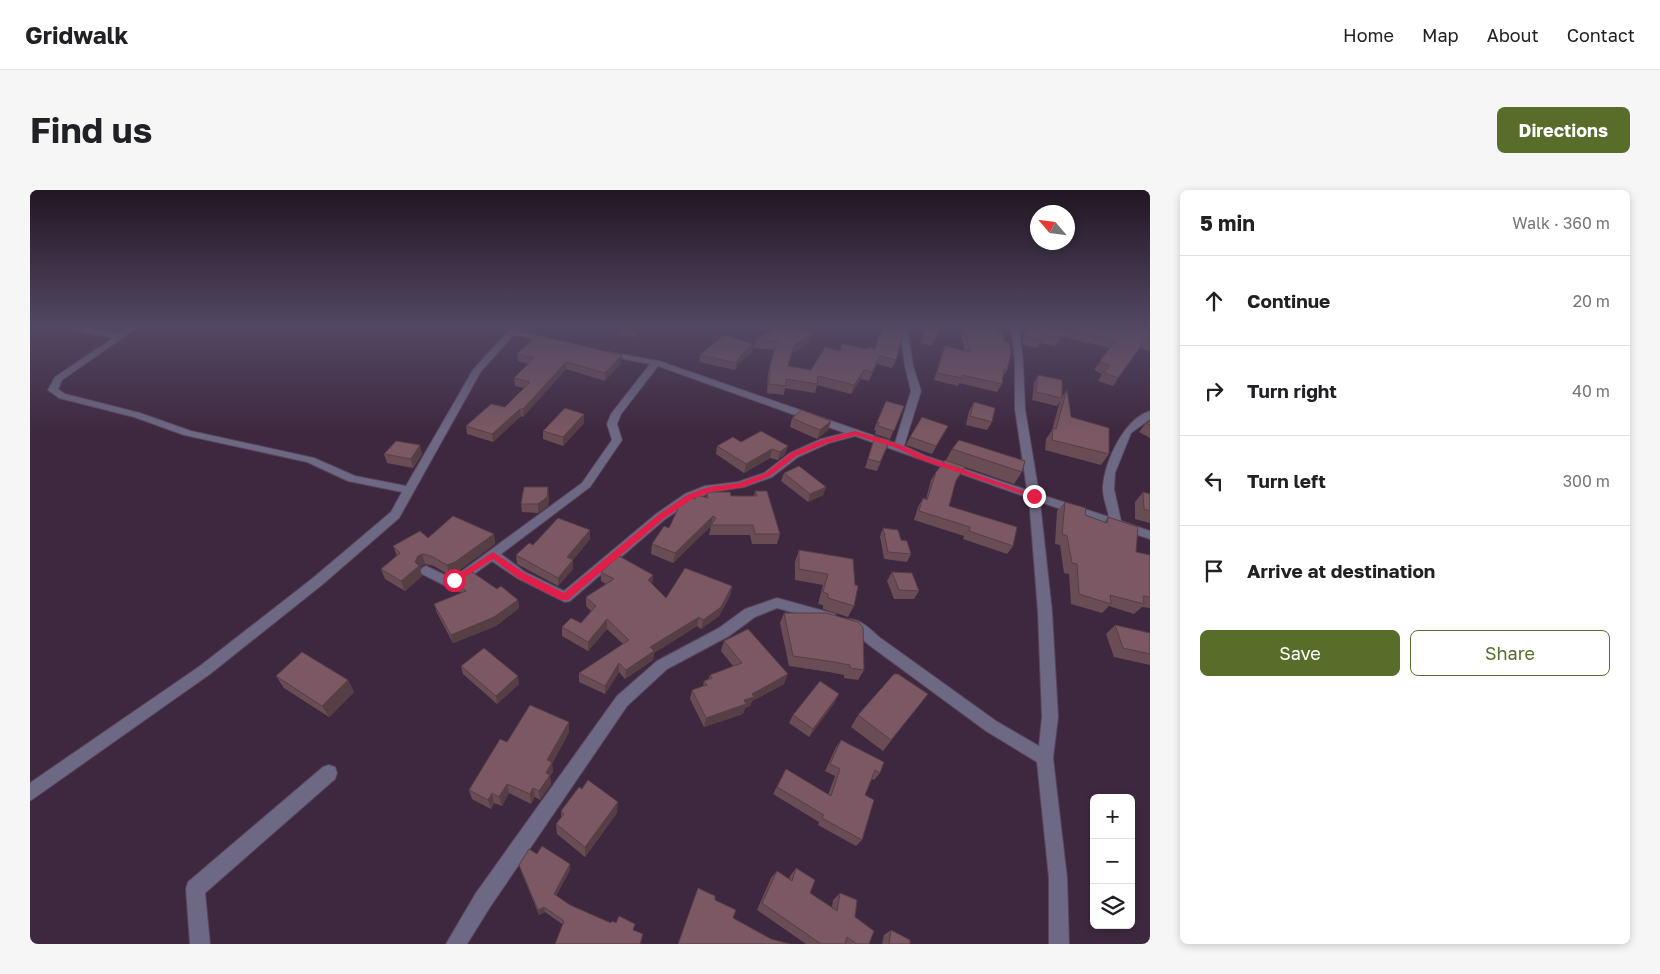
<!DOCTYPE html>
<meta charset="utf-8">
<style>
:root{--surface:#fff;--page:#f6f6f6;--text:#202124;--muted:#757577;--line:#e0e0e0;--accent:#586d2a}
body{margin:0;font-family:"Golos Text",sans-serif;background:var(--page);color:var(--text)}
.controls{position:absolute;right:15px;bottom:15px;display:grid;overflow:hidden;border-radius:8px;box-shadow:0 2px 8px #0003}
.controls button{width:45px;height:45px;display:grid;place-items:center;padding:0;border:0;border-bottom:1px solid var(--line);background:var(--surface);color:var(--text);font:25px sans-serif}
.compass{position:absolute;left:1000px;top:15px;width:45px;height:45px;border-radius:50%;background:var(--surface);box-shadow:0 2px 8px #0003;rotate:298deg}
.stop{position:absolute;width:15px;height:15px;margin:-11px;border:4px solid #e11d48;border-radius:50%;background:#fff}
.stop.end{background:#e11d48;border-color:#fff;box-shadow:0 1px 5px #0008}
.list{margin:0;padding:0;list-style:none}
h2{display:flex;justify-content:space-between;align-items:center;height:65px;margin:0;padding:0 20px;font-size:21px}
h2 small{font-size:16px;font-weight:400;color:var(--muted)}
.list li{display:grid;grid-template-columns:32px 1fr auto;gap:15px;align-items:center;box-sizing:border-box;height:90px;padding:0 20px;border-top:1px solid var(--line)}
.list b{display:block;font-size:19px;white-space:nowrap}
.list em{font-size:16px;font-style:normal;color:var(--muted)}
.actions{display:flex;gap:10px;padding:15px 20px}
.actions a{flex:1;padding:11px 0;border:1px solid var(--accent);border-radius:8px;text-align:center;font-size:18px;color:var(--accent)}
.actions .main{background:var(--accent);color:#fff}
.icon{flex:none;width:28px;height:28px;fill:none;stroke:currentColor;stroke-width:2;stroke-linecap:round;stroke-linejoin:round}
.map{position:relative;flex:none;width:1120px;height:754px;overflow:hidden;border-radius:8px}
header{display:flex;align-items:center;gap:30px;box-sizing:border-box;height:70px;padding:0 25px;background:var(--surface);border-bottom:1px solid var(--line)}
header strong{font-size:24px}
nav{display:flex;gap:28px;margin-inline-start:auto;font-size:18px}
.intro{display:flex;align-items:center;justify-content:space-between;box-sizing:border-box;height:120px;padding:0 30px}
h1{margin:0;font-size:35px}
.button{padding:12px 22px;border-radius:8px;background:var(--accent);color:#fff;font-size:18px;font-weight:700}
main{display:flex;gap:30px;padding:0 30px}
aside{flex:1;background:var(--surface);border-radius:8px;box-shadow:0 2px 8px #0003}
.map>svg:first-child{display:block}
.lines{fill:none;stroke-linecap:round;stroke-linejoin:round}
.minor-casing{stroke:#5a455b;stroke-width:2}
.minor{fill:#6d6883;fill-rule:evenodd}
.wall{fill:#6a4c55}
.shaded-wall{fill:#563e45}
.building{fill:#7b5863;stroke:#563e45}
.route{fill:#e11d48}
</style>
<header>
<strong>Gridwalk</strong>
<nav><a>Home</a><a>Map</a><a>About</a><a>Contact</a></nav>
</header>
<div class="intro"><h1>Find us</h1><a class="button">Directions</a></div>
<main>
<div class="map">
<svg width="1120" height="754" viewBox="0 0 1120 754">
<rect width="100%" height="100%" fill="#3e283f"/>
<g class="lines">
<defs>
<path id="minor" d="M37 137H51L88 144 98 137H108L32 190 28 199 35 204 110 223 161 241 284 268 325 286 376 296 443 180 479 140 482 137H491L488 141 526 150 522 152 484 145 451 181 369 328 293 394 180 484 0 611V593L170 476 283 388 361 322 372 302 318 291 277 272 154 245 104 227 29 208 18 200 25 187 83 148 56 143Z
M866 137H875L878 141 883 176 891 201 874 256 896 266 997 300 985 219V172L981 137H989L993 172 995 219 1009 304 1079 327C1077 317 1072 306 1073 296 1075 271 1094 229 1120 221V229L1101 243 1085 283 1084 299 1091 331 1120 341V349L1010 312 1022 422 1028 527 1023 568 1037 688 1039 754H1019V688L1007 572 956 541 839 455 823 441 814 438 812 434 814 430C828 426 840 439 849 447L966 531 1009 556 1012 527 1008 422 999 308 825 246 799 253 768 267 742 287 714 297 681 302 663 310 634 330 540 411 535 412 487 388 462 371 436 390 418 397 392 384 390 381 392 378 396 376 419 387 428 384 552 293 582 250 577 234 581 224 620 174 573 165V161L629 171 865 253 881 201 875 176 870 142ZM628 176 815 243 791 249 760 263 734 283 708 292 675 296 655 304 626 324 534 401 495 382 471 364 560 297 592 250 587 234 591 224Z
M747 408 805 424 807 428 805 432 800 433 747 418 725 427 699 446 637 479 597 516 460 717 437 754H416L446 703 587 506 627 471 689 438 715 419Z
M299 575 305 577 307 583 305 589 175 703 180 754H160L156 699 158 692 293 577Z"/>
</defs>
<!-- minor casing -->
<use href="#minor" class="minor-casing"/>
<!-- minor -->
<use href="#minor" class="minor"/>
</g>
<!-- wall -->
<path class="wall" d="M590 137H609L605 147 589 145Z
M891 137H910L902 156 890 153 895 141Z
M911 137H967L966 142 977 180 973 187 972 194 967 202 929 193 928 196 904 190 912 163 915 156 935 161 930 141Z
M997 137H1120V161L1109 158 1083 196 1068 191 1072 184 1064 180 1080 158 1029 146 1030 148 1025 156 1010 153 1008 158 993 155 992 148Z
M782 144 780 153 762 163 758 176 781 180 810 161 812 154 866 170 862 178 847 174 839 191 831 189 821 204 787 195 785 203 755 198 754 205 737 203 738 183 745 160 724 158 726 149Z
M723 154 722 162 708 174 705 180 669 172 670 165Z
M487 164 591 173 575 191 536 179 493 227 491 226 463 252 437 244 436 236 475 217 494 198 485 196 484 188 498 174 488 171Z
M1008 185 1032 207 1037 199 1041 227 1079 264 1071 275 1015 260 1016 249 1022 240 1030 211 1027 216 1002 210 1004 193Z
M944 212 962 232 957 240 936 235 939 221Z
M874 216 860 249 845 244 846 241 844 240 847 232Z
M762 228 801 231 798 240 787 249 760 237Z
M1120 231V248L1109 242 1116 233Z
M554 233 533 256 513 249V241Z
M918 236 902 264 876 255 880 247Z
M845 246 860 250 847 281 835 278Z
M711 252 758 256 755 264 748 270 740 268 714 283 686 264 687 256Z
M922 259 992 282 984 294 935 277 925 293 919 316 983 356 977 364 933 349 934 346 884 330 888 317 893 308 896 309 901 290 906 282 916 270Z
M354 264H392L383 278 357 273Z
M754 283 796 297 793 305 778 312 751 291Z
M725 301 750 344 747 354H722L720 345H679L681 336 643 373 621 364 622 354 639 338 665 309 676 307 677 302 701 306H724Z
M1113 302 1120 304V333L1105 329V312Z
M519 306 518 316 508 323 492 322 491 314Z
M1035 312 1055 325 1074 332 1078 327 1106 362 1120 365V418L1112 417 1104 424 1079 416 1072 423 1041 414 1039 384 1034 383 1030 355 1025 354 1027 321Z
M853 338 871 350 881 364 877 372 854 369 850 346Z
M464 344 465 354 427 382 419 385 404 376 395 374 391 376 390 379 392 386 375 401 355 389 351 379 367 366 363 356 398 348Z
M560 349 543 370V379L528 396 487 374 486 365 503 355Z
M769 360 823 369 824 416 818 427 793 419V415L788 414 793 395 765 390V372Z
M571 382 623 385 622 394 636 408 702 396 700 406 689 426 671 439 667 436 624 463 623 470 595 489 589 482 575 504 549 492V483L593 454 577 439 558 461 532 446V437L551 433 561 421 556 416V407L576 394 571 391Z
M862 382 889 401 884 409H864L857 391Z
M421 388 467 399 488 410 489 418 466 436 423 453 407 423 404 414 431 403 423 397Z
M754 423 834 480 828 490 814 488V485L799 482 759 476 750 433Z
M1085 435 1120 443V475L1084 467 1076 444Z
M694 451 754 494 722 511 720 516 715 518 713 524 674 537 660 509 662 500 673 496 674 491 678 490 680 485 703 476 691 461Z
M431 476 489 494 467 514 433 484Z
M246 486 318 490 324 502 299 527 254 498Z
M898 504 853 561 821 537 828 525Z
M805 512 779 547 759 533 763 525Z
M539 542 522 574 523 582 520 586 521 594 510 610 505 607 501 614 479 603 472 616 464 613 461 619 442 609 439 600 477 552Z
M811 550 850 583 844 590 842 589 835 605 832 650 826 656 788 635 789 632 743 604 756 579 798 605 805 586 795 581 806 557Z
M552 599 587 623 555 667 527 644 526 634 531 627V621Z
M507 664 540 674V680L526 706 540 715 581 733H586L605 734H532L515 722 509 725 491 681 489 675Z
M766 678 780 703 802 717 803 710 810 703 825 727 839 754H776L727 720 741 688 747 681 759 689 760 686Z
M668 698 685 710 703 728 741 749 760 754H648Z
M861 740 880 754H852L854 745Z"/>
<!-- shaded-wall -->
<path class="shaded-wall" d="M606 137H609L605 147V139Z
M782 144 780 153 762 163 764 155Z
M723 154 722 162 708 174 705 180 706 173 710 166Z
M592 165 591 173 575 191V183Z
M850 166 847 174 839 191 842 182Z
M536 172V179L493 227V219Z
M834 180 831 189 821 204 824 195Z
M490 219 491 226 463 252 462 244Z
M554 224V233L533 256V247Z
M801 231 798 240 787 249 790 240Z
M918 236 914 244 902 264 906 256Z
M390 255 392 264 383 278 381 269Z
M758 256 755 264 748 270 750 262Z
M742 259 740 268 714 283 716 274Z
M518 297 519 306 518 316 508 323V314Z
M796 297 793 305 778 312 780 304Z
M683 326 681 336 643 373 645 363Z
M560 340V349L538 376 537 367Z
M464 344 465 354 427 382 419 385 417 375Z
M392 364 395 374 391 376 390 379 392 386 375 401 371 391 385 372 388 366Z
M543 370V379L528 396V388Z
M623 385 622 394 618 390Z
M702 396 700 406 689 426 671 439 673 430Z
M488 410 489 418 466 436 423 453 421 445Z
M669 427 667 436 624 463 623 470 595 489 596 480 620 457Z
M577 429V439L558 461V452Z
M589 473V482L575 504V496Z
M758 484 754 494 722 511 720 516 715 518 713 524 674 537 676 528 714 510 722 504Z
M488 486 489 494 467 514 466 506Z
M318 490 324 502 299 527 292 516Z
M809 504 805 512 779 547 783 539Z
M539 532V542L522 574 523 582 520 586 521 594 510 610 509 601 516 583 517 570Z
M477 594 479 603 472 616 469 607Z
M503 598 505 607 501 614 500 604Z
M462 603 464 613 461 619 458 610Z
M588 612 587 623 555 667V657Z
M540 674V680L524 709V704Z
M514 717 515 722 509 725 508 720Z"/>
<!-- building -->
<path class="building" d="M593 137H606L605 139Z
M748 137H765L782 144 764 155 758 176 781 180 795 157 810 161 812 154 838 159 839 157 845 159 853 137H870L872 140 873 145 866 170 850 166 842 182 834 180 824 195 788 186 787 194 756 189V196L739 194 740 175 747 152 726 149Z
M897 137H910L906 149 893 146Z
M934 137H967L966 142 972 143 975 152 979 153 981 163 977 180 974 179 972 194 932 185V188L907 183 915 156 940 162Z
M998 137H1029L1030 148 1011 144 1012 150 997 147 996 140Z
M1032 137H1120V151L1115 150 1088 188 1073 182 1080 176 1070 171 1086 150Z
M507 145 592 165 575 183 536 172 493 219H490L462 244 436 236 461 214 475 217 500 192 484 188 504 168 487 164Z
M694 145 723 154 710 166 706 173 670 165Z
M1008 185 1032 190V208L1006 202Z
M1037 199 1041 227 1079 238V264L1022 250 1023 238 1026 239Z
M856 211 874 216 864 241 848 236 849 232H847Z
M944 212 965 218 962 232 940 226Z
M535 218 554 224 533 247 513 241Z
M772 220 801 231 790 240 762 228Z
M892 227 918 236 906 256 880 247Z
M1120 231V235L1116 233Z
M731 241 758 256 750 262 742 259 716 274 687 256 703 247 711 252Z
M845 246 860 250 850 272 838 269Z
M929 250 995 271 992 282 922 259Z
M366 251 390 255 381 269 354 264Z
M915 270 935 277 926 290 919 316 987 337 983 356 939 341 940 337 889 321 893 308 897 310 906 282Z
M769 276 796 297 780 304 754 283Z
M494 297H518L517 307 508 314H491Z
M725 301H737L750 344H725L723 335H681L686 328 683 326 645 363 622 354 634 336 639 338 651 312 657 307 665 309 667 305 678 308 677 302H700L701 306H727Z
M1113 302 1120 304V321L1114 319Z
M1035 312 1056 318 1055 325 1077 333 1078 327 1108 337 1106 362 1120 365V407L1113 406 1114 414 1080 405 1081 414 1049 404 1047 374 1042 373 1037 346 1032 344Z
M423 326 464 344 425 372 417 375 401 366 392 364 388 366 385 372 389 376 371 391 351 379 370 363 363 356 390 341 398 348Z
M528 328 560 340 537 367 543 370 528 388 486 365 499 353 503 355Z
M853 338 868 340 871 350 877 351 881 364 858 362Z
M769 360 823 369 825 395 828 396 824 416 798 408V404L793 402 798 384 769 379Z
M589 366 623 385 618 390 636 408 655 378 702 396 691 417 673 430 669 427 620 457 624 461 596 480 589 473 575 496 549 483 599 450 577 429 558 452 532 437 541 428 551 433 566 416 556 407 584 389 571 382Z
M439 380 467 399 471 396 488 410 464 427 421 445 404 414 436 401 421 388Z
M862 382 882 383 889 401 869 400Z
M754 423H796L828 432 833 437 834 480 820 478V475L804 472 763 466Z
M1085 435 1120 443V464L1093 458Z
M718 439 758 484 722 504 724 507 714 510 716 514 676 528 662 500 677 495 674 491 682 488 680 485 712 473 694 451Z
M454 458 488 486 466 506 431 476Z
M272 462 318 490 292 516 246 486Z
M864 484H868L898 504 861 550 828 525Z
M790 491 809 504 783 539 763 525Z
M500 515 539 532 517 570 522 572 516 583 520 585 509 601 503 598 500 604 477 594 469 607 462 603 458 610 439 600 470 549 477 552Z
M811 550 854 572 850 583 845 580 835 605 844 610 832 650 792 628 794 625 747 597 756 579 801 606 810 579 800 574Z
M558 590 588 612 555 657 526 634 534 624 531 621 549 597 552 599Z
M512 656 540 674 524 704 540 715 581 733 582 731 586 733 589 726 605 734 603 740 613 744 610 754H525L534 731 514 717 508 720 489 675 499 659 507 664Z
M766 678 785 690 780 703 807 721 810 703 827 710 825 727 844 741 839 754H827L817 747 815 754H791L732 713 747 681 762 691Z
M668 698 685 706V710L706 720 703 728 741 749 760 754H648Z
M861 740 880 750V754H859Z"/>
<!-- sky -->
<linearGradient id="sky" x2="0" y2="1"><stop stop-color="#221623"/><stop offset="0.56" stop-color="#524863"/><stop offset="1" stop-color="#524863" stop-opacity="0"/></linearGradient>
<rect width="1120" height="243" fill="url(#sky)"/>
<!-- route -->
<path class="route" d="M825 241 871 255 894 266 1008 306 1001 307 889 269 867 258 825 245 797 253 766 266 740 286 713 297 680 302 662 309 633 329 538 410H531L488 388 463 369 427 392H422L420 390 463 362 494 383 534 403 628 325 657 305 679 297 709 293 736 283 761 263 792 250Z"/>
</svg>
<div class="controls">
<button>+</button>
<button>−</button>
<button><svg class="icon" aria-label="layers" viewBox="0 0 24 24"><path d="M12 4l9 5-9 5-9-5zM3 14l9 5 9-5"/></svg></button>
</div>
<svg class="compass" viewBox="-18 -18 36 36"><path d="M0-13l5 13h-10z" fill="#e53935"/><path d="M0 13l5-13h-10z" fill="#757577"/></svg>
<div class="stop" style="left:424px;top:390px"></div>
<div class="stop end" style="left:1004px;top:306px"></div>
</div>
<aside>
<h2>5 min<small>Walk · 360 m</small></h2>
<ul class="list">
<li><svg class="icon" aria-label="ahead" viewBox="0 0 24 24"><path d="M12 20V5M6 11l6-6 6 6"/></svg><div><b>Continue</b></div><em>20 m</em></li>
<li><svg class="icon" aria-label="right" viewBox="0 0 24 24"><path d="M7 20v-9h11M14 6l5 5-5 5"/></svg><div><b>Turn right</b></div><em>40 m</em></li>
<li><svg class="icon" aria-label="left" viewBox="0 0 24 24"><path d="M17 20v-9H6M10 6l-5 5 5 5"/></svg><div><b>Turn left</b></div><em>300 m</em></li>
<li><svg class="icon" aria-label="arrive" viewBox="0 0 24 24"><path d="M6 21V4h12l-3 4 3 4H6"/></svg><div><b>Arrive at destination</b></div></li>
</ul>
<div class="actions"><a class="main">Save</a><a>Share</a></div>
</aside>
</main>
